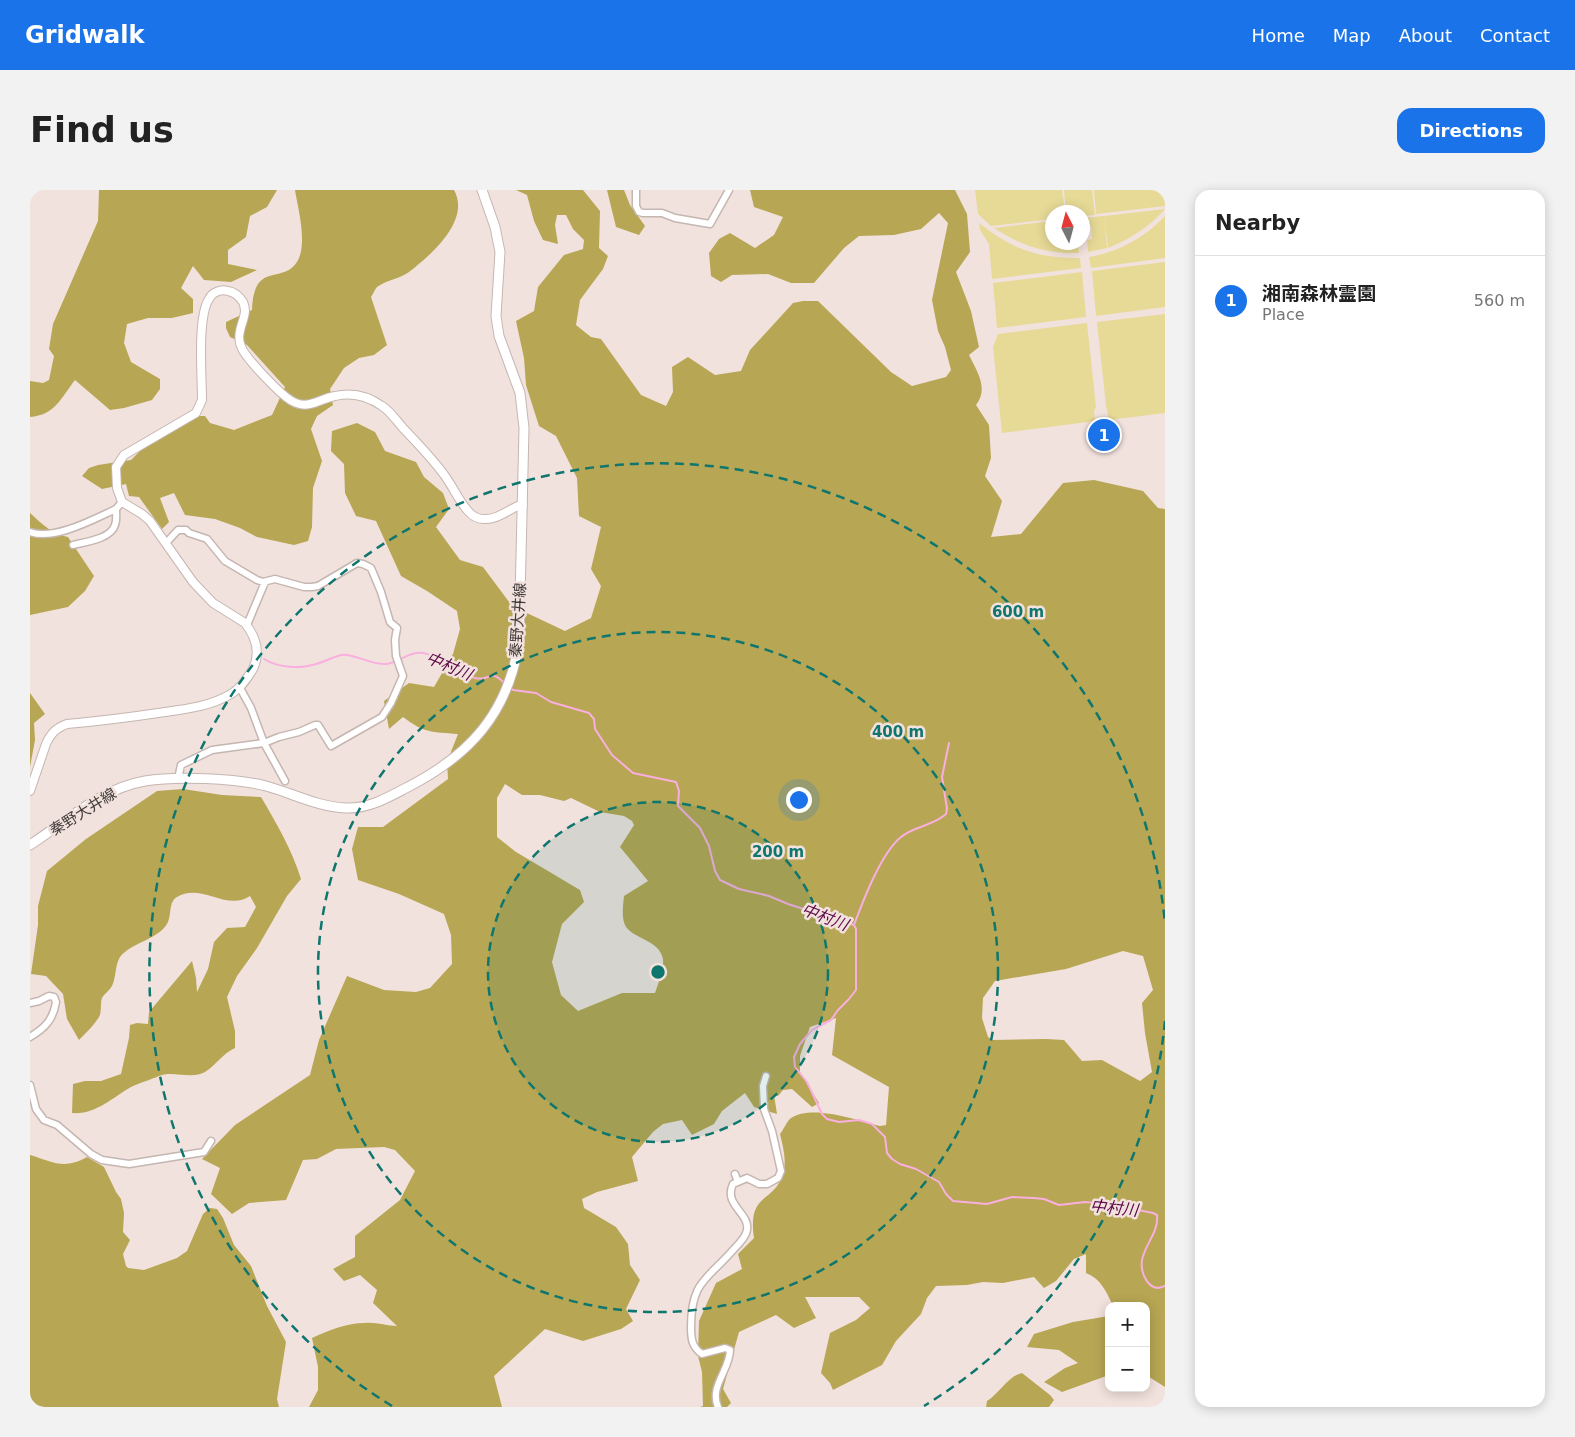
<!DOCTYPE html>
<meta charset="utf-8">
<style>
:root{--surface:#fff;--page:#f2f2f2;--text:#222;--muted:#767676;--line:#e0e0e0;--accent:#1a73e8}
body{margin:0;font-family:"DejaVu Sans","Noto Sans JP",sans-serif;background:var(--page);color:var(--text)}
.controls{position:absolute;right:15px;bottom:15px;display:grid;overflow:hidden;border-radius:10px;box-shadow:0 2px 12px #0003}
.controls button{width:45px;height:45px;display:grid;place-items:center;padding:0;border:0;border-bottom:1px solid var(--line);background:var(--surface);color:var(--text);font:25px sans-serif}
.compass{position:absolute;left:1015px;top:15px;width:45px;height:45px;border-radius:50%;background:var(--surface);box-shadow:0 2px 12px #0003;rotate:354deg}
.you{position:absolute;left:768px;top:609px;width:18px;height:18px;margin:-12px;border:4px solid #fff;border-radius:50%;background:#1a73e8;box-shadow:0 0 0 8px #1a73e833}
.badge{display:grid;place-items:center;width:32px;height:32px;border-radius:50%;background:var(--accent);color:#fff;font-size:16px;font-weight:700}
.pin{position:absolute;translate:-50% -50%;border:2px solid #fff;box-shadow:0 1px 5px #0006}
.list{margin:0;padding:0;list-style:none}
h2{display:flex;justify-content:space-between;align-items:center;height:65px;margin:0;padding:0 20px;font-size:21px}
h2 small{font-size:16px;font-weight:400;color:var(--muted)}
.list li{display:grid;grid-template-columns:32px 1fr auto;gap:15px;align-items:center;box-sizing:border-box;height:90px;padding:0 20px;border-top:1px solid var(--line)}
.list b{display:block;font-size:19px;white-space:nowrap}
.list p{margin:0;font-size:16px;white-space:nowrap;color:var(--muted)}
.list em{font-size:16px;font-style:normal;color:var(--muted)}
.map{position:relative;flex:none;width:1135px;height:1217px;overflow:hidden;border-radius:15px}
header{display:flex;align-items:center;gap:30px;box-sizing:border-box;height:70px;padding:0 25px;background:var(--accent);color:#fff}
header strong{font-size:24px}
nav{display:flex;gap:28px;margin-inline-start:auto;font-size:18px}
.intro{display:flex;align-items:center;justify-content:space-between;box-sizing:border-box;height:120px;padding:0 30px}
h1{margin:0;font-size:35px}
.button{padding:12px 22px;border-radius:15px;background:var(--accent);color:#fff;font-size:18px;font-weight:700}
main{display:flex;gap:30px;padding:0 30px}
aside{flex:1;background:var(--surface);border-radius:15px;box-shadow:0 2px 12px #0003}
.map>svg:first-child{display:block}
.green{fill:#e7da97}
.forest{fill:#b7a653;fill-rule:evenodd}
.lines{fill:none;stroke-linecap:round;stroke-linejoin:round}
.stream{stroke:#f9afdf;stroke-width:2}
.minor-casing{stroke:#c5b6b1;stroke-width:9}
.tertiary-casing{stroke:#c5b6b1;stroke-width:10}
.secondary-casing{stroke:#c5b6b1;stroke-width:11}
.minor{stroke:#fff;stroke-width:6}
.tertiary{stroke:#fff;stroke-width:8}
.secondary{stroke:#fff;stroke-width:9}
.ring{fill:none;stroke:#0f766e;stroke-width:2.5;stroke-dasharray:9 6}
.labels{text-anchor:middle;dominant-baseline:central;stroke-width:5;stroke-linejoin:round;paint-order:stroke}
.street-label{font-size:15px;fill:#413b39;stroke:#f2e2dd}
.water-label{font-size:16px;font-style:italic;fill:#5e074a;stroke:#f2e2dd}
.centre{fill:#0f766e;stroke:#f2e2dd;stroke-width:2.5}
.ring-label{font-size:15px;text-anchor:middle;font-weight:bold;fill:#0f766e;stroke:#f2e2dd;stroke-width:5;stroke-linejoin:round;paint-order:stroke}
</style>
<header>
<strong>Gridwalk</strong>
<nav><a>Home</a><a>Map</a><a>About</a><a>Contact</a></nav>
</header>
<div class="intro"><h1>Find us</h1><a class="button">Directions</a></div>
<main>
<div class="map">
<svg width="1135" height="1217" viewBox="0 0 1135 1217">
<rect width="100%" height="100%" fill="#f2e2dd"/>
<!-- green -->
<path class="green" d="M945 0H1032L1035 22H1022V29L961 36 948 24Z
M1034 0H1062L1065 25 1053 26 1052 22H1036Z
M1064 0H1135V16L1066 24Z
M1135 19C1119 37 1100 49 1078 58L1074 26Z
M1074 26 1077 58 1058 62 1057 50 1062 49 1061 36H1055L1054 28Z
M1135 26V68L1061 78 1059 67C1089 62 1114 48 1135 26Z
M1022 31V52L1048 53 1049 63C1017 64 991 56 964 38Z
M949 33C984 60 1006 68 1050 68L1051 78 962 89 959 54 950 40Z
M1135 72V117L1066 126 1062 81Z
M1052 82 1056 127 967 138 963 93Z
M1135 124V223L1079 230 1076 216 1067 132Z
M1057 133 1066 217 1064 221 1065 231 972 243 963 157 968 144Z"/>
<!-- forest -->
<path class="forest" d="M69 0H247L237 17 220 26 216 47 198 60V74L227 80 201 92 174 90 163 76 151 98 163 109V123L142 128H118L97 134 94 153 101 172 130 189V199L122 210 94 218 80 220 45 190C31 208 25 225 0 227V191L13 193 19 190 24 166 19 159 23 134 68 31Z
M265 0H424C441 30 401 65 379 82 370 89 356 90 347 97 345 99 343 104 341 107L357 155 344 165 329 168 314 178 300 199 303 215 287 226 281 239 292 271 283 298 282 337 278 351 264 355 227 347 210 338 185 329 155 325 144 303 130 308 139 332 132 339 109 307 99 306 96 294 72 299 52 286 59 278 68 275 101 270 115 256 125 252 166 226H175L180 233 204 240 242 225 255 197 217 155 200 147 196 138V132L222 120C224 70 252 95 267 72 278 54 268 19 265 0Z
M486 0H553L570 21 569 58 578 66 573 79 550 110 546 135 561 147 571 149 611 205 636 216 643 202 642 177 658 167 685 185 711 181 720 160 763 113 773 111H788L861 182 882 196 916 187 921 180 915 157 908 141 902 110 918 33 909 23 891 39 864 45 829 46 814 58 784 93H761L738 84 702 85 691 92 681 86 679 63 689 49 700 43 725 58 744 45 753 27 724 17 720 0H925L937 24 940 62 926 82 941 121 949 157 939 165C947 182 959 198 946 215L959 235 961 268 955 286 972 311 961 347 991 344 1033 293 1064 290 1113 301 1128 318 1135 319V1197L1116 1185V1116H1083C1076 1101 1071 1089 1056 1083V1064L1044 1069 1026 1091 1014 1098 1004 1087 973 1093 953 1092 937 1095 906 1096 897 1108 891 1124 866 1151 852 1175 803 1200 800 1193 791 1183 800 1143 826 1130 840 1118 829 1107H775L786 1128 764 1138 746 1125 709 1142 693 1199 701 1213 697 1217H670L673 1216 672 1182 668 1166 669 1131 686 1093 712 1079 708 1064 724 1048C717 1001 745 1014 753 983 757 970 753 957 750 944 754 939 757 931 761 928 782 914 827 930 850 936L856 935 859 897 802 865 806 828 780 837 770 866V882L789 913 782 917 762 899 753 900 748 906 744 905 747 924 724 917 715 903 692 921 684 934 662 945 652 930 633 934 623 942 602 967 608 991 567 1002 552 1009 554 1018 586 1037 598 1054 600 1075 610 1090 596 1119 603 1131 591 1139 553 1151 515 1139 464 1186 472 1217H279L288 1200V1177L282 1148C300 1140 316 1133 335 1133 346 1132 357 1136 367 1136L343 1113 347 1100 330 1085 314 1091 303 1079 325 1067V1046L370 1010 385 981 365 960 354 957 306 959 287 969 273 970 256 1010 219 1013 202 1024 181 1004 190 978 172 969 205 935 280 885 289 850 317 786 354 800 386 802 400 798 422 774 421 745 414 724 369 704 328 690 322 659 328 637H353L418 589 417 572 428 544C402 542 394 543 373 527L359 539 354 511 379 493 404 497 423 464 430 439 427 421 397 401 371 386 346 331 326 326 315 303 314 274 301 261 302 241 327 233 345 242 355 261 386 272 394 287 413 303 419 319 406 337 430 370 453 377 482 416 535 441 561 428 571 396 561 379 571 337 549 326 547 288 526 246 509 236 496 195 494 168 486 131 504 121 508 97 534 65 553 59 554 50 543 39 536 25H527L525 35 528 54 513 50 504 31 497 5ZM475 594 492 605H510L534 611 541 608 570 622 594 626 602 631 604 635 590 657 618 691 594 706C593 715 591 729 596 737 606 750 629 750 633 769 634 780 628 794 625 803H592L548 821 531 805 522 772 532 734 554 712 550 700 486 662 467 647V608ZM1093 761 1113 766 1123 800 1112 813 1115 843 1122 882 1110 891 1072 870 1052 871 1034 850 1016 849 963 850 958 847 952 828 953 808 965 791 1036 779Z
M577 0H594L600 15 615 36 609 45 586 37Z
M0 323C11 333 23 345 38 347L64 386 55 401 38 417 0 425Z
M0 503 15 524 4 533 5 550 0 577Z
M153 599 192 605 231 607C247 634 262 660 271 689L257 706 227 758 207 786 197 807 205 841V858C192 864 186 875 175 882 161 890 143 880 129 886 120 890 109 893 101 897 82 908 65 925 42 923L43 894 55 891H71L91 884 99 848 100 835 107 833 118 834 119 822 162 771 166 788 167 802 178 779 184 752 197 738 215 737 226 717 220 706C197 722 171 692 147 707 138 712 142 726 137 734 127 750 102 752 90 767 85 775 86 788 82 796 79 801 74 804 72 808 70 814 72 822 69 827 64 835 56 843 49 850L37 829 33 804 16 786 1 784 8 735V716L17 681 56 649 127 601Z
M0 965C23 972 34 980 57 967L74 977 86 1002 91 1009 94 1023 93 1042 100 1050 93 1064 96 1076 98 1078 114 1080 147 1068 157 1061 173 1024 180 1018 187 1019 193 1028 204 1055 221 1076 237 1116 256 1152 247 1209 249 1217H0Z
M1079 1126V1185L1032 1202 1014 1192 1035 1178 1048 1173 1029 1160 997 1157 1004 1144 1043 1132Z
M992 1183 1020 1205 1024 1210 1019 1217H956L957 1211C969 1204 978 1186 992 1183Z"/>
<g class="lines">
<!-- stream -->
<path class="stream" d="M234 469C248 478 271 479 286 474 294 472 303 467 311 465 323 463 341 475 356 474 369 473 379 461 393 463 411 466 426 483 445 488 460 492 460 477 475 494
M479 497 483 500 506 503 521 512 559 523 564 529 565 539 582 565 603 583 646 592 649 601 648 616 670 638 679 656 685 681 690 690 709 699 739 706 758 714 824 735
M824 735 826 739V800L819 809 808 820 801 830 782 840 770 854 764 867 765 877 777 892 792 924 797 929 809 932 829 930 842 934 855 947 857 963 862 969 870 974 886 979 909 992 916 1004 923 1011 957 1014 982 1007 1004 1008 1014 1009 1029 1015 1055 1012 1100 1016 1108 1020 1123 1023 1127 1025C1129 1042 1115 1054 1112 1070 1110 1083 1119 1104 1135 1096
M824 735C833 711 851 663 871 647 884 636 903 636 916 624L917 619 912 587 919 553"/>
<defs>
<path id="minor" d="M606 0V16L609 22 613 23H632L645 28 680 34 699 0
M0 342C24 351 64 329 86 319L92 312
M136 353 148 340H156L159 343 177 349 195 371 227 390 233 392 245 389 274 397H282L288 396 327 373 333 374 341 378 351 402 360 432 367 438 365 450 366 466 373 486 361 513 352 527 301 556 288 535H285L269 542 249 547 234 553 182 560 151 575 148 589
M43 355C55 352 81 349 85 335 87 330 86 324 86 319
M217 435 235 392
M210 498 221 518 234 553 255 591
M0 813 9 811 19 806 24 807 26 812C23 830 15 838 0 847
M0 895 6 919 14 930 27 935 61 964 72 970 99 974 174 962 181 951
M705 984 708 992
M688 1217C679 1196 700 1180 700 1160L695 1158 672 1164C662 1157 661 1149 661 1137 661 1091 677 1090 704 1059 709 1054 716 1047 717 1040 720 1023 693 1015 703 994L717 988 729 994H737L748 988 751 981 742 941 734 919 733 896 736 886"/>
<path id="tertiary" d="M0 601 16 554C21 543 26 538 37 534 70 531 102 527 135 522 157 519 181 516 201 504 211 498 217 489 223 479 231 462 226 447 215 433L183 413 163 392 120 331 112 324 92 312 87 298 86 277 94 265 166 223 172 210C172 187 167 127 179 109 182 102 191 99 198 101 205 102 209 106 213 112 218 123 212 130 210 141 209 145 209 152 211 156 214 167 246 199 256 207 276 223 285 210 305 206 322 202 338 206 352 216 360 221 366 230 373 238 387 253 403 269 415 286 423 297 429 311 438 321 442 326 448 329 454 329 468 330 480 318 493 314"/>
<path id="secondary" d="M0 655C35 632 72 598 115 591 146 586 205 588 236 596 262 603 288 617 316 618 338 619 357 608 376 598 439 566 478 524 489 452L494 238 490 203 469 146 466 126 470 62 465 37 452 0"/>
</defs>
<!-- minor casing -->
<use href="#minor" class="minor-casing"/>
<!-- tertiary casing -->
<use href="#tertiary" class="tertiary-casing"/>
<!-- secondary casing -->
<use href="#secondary" class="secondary-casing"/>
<!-- minor -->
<use href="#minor" class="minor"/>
<!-- tertiary -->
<use href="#tertiary" class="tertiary"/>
<!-- secondary -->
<use href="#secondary" class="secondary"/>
</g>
<!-- distance rings -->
<circle cx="628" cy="782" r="170" fill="#0f766e" fill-opacity=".12"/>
<g class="ring">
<circle cx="628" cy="782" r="170"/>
<circle cx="628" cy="782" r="340"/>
<path d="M1135 831A509 509 0 0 1 894 1216M362 1216A509 509 0 1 1 1135 733"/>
</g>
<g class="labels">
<!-- street labels -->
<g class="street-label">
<text transform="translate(488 430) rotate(-86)">秦野大井線</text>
<text transform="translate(53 622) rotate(-32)">秦野大井線</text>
</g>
<!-- water labels -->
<g class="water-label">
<text transform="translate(419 476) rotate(23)">中村川</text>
<text transform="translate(795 727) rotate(21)">中村川</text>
<text transform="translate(1084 1018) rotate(6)">中村川</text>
</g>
</g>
<circle cx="628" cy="782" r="8" class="centre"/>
<g class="ring-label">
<text x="988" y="427">600 m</text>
<text x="868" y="547">400 m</text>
<text x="748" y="667">200 m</text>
</g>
</svg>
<div class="controls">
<button>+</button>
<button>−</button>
</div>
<svg class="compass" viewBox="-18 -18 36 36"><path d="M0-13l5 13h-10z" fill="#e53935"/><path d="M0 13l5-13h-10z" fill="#767676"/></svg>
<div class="you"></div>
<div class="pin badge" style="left:1074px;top:245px">1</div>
</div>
<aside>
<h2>Nearby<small></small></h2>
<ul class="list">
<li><span class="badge">1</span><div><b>湘南森林霊園</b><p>Place</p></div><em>560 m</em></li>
</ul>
</aside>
</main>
